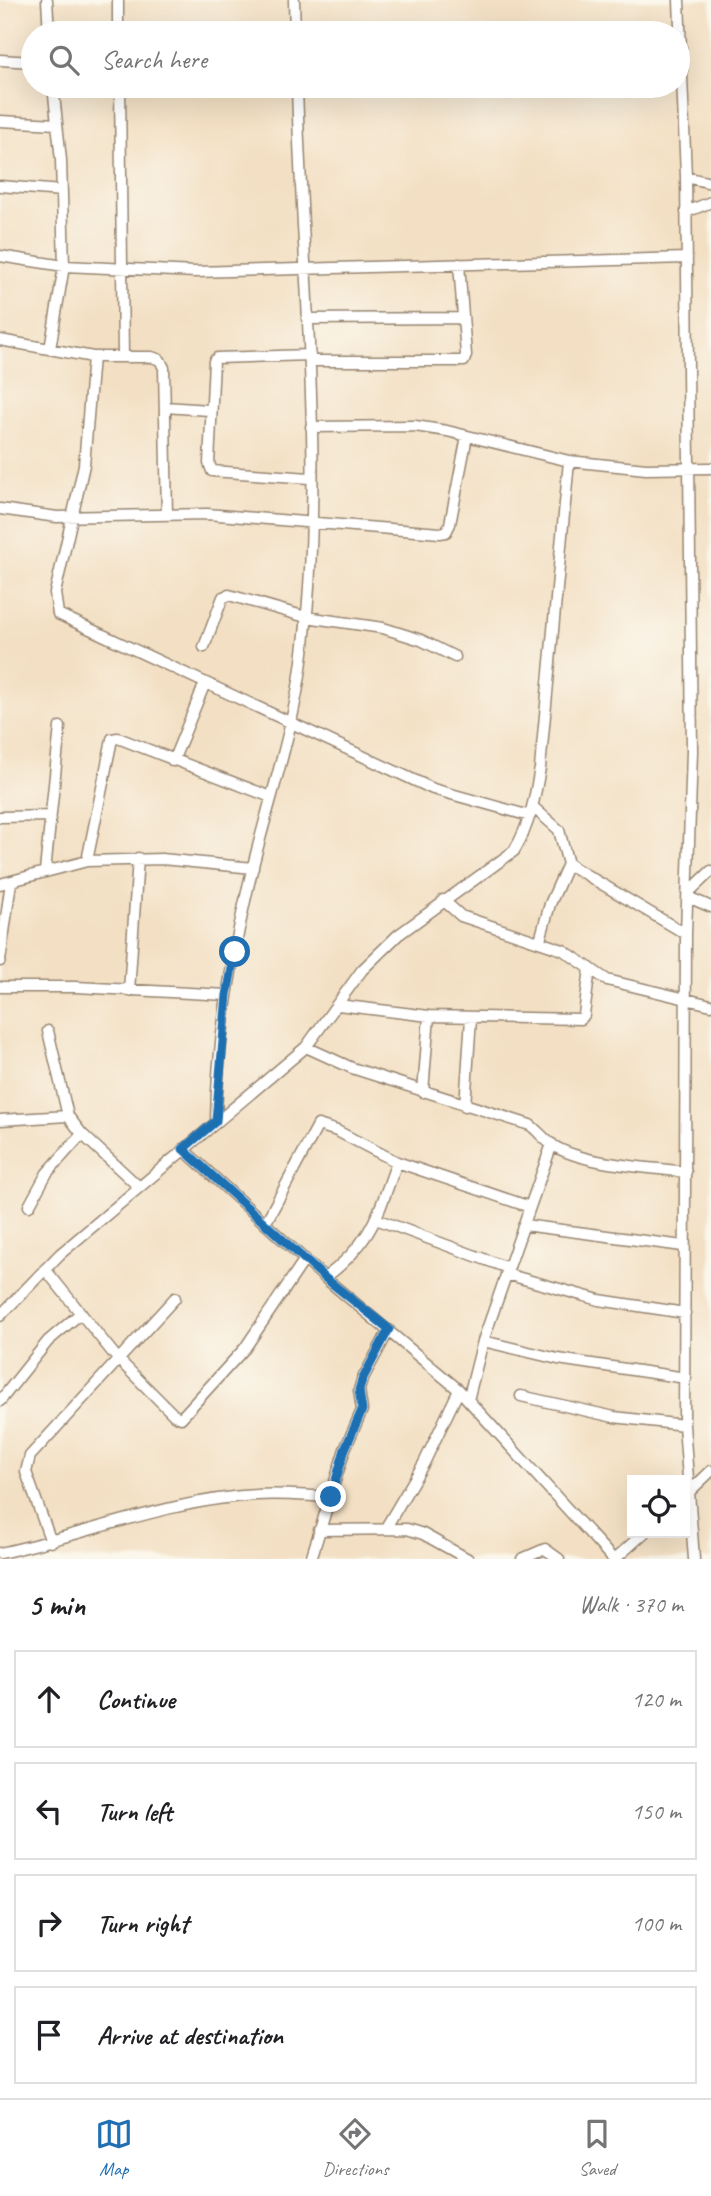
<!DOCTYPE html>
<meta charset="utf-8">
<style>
:root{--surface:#fff;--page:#f6f6f6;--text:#202124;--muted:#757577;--line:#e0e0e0;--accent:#1f6fb2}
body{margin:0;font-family:Caveat,sans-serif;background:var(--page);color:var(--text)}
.controls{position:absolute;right:21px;bottom:21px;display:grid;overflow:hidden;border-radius:0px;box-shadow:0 7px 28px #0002}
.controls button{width:63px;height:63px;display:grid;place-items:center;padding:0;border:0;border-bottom:2px solid var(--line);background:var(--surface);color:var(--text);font:35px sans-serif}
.stop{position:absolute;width:21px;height:21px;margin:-16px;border:5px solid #1f6fb2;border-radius:50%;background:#fff}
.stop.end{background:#1f6fb2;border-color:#fff;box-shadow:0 2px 7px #0008}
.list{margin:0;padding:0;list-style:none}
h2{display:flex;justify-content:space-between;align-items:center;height:91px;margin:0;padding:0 28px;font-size:30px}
h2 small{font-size:23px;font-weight:400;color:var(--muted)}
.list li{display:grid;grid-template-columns:46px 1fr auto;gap:21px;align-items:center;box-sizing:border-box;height:98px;margin:0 14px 14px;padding:0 14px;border:2px solid var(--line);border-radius:0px}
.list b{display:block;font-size:26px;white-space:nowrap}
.list em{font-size:23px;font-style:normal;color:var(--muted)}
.icon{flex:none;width:38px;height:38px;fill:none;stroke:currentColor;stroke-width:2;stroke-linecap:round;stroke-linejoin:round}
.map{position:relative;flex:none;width:711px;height:1559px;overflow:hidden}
.search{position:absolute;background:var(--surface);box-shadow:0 7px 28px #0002;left:21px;right:21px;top:21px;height:77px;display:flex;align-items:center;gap:18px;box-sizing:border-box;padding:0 24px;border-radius:38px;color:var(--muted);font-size:26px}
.sheet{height:539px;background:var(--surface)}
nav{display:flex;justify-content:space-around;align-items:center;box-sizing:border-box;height:98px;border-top:2px solid var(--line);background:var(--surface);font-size:19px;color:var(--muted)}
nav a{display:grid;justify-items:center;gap:4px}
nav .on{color:var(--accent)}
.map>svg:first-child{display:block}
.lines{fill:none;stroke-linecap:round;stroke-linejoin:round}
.minor-casing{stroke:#978571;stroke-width:13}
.minor{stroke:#fff;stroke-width:10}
.route{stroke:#1f6fb2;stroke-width:9}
</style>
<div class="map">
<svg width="711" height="1559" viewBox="0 0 711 1559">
<rect width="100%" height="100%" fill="#fbf7ec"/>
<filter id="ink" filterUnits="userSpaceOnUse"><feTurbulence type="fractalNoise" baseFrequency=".0143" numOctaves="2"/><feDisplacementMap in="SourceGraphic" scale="14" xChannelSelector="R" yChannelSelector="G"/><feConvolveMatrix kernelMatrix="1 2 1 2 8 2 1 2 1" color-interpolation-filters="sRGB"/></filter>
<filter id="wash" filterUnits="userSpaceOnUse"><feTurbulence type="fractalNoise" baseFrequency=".00686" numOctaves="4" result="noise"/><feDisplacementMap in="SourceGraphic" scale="28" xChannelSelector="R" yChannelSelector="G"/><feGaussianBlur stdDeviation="1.57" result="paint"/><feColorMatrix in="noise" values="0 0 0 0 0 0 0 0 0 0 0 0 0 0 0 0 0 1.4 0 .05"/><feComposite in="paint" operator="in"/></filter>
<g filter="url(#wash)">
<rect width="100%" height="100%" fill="#f3e0c4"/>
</g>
<g filter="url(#ink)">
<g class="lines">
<defs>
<path id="minor" d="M47 0 49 33
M118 0V33
M294 0 295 33
M679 0 686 177 692 751 686 934 684 1425 694 1559
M0 60 33 62
M120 86 123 357
M0 121 57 124
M686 177 711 183
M0 186 62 191
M686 212 711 202
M0 256 64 266 196 272 687 258
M307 319 462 318
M0 340 93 357H152L160 360 164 368 167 515
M50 349 64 266 61 160 53 86
M93 357 84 465 55 593 58 614 433 789 530 816
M311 361H464L466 355 459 264
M165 407 209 410
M311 427 415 426 447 431 569 461 646 469 711 468
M310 478 212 471 209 463 214 361 217 358 310 355
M0 509 57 517 207 514 440 533 446 532 450 524 467 436
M204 647 223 597 229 595 306 617 383 628 421 640 455 657
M173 761 205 683
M533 807 559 830 568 864 550 904 540 940
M0 817 49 816
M87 861 112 739 118 738 271 797
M568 864 686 934
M45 871 60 727
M0 884 87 861 162 859 253 868
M688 893 711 871
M688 897 711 907
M443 900 461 916 563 950 607 980 711 1005
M0 961 11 882
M0 987H76L227 995
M129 991 138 858
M338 1005 429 1016 581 1019 584 1015 590 968
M48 1031 68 1116 82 1134 138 1186
M306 1047 352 1068 530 1125C537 1130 543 1138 551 1144 581 1165 649 1167 686 1172
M423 1092 429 1016
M465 1106 471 1018
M0 1120 68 1116
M216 1121C217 1036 233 949 253 866 270 797 293 731 302 661 326 470 302 277 297 86
M183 1149 325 1278 459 1390 613 1559
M29 1206 47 1173 82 1134
M376 1219 508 1268
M265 1224 318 1125 337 1131 397 1162 530 1207
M524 1225 683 1246
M45 1269 117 1358 174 1415 181 1418 245 1348 305 1259
M506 1274 599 1300 685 1313
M325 1278C373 1241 377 1216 397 1162
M0 1316 60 1254 306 1047 362 970 398 935 514 851C530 825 535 797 540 768L569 461
M483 1341 558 1359 686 1378
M521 1396 614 1417 684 1425
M468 1400 483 1341 552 1144
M0 1401 48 1341 81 1313
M688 1493 711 1471
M385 1529 424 1463 459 1390
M319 1530 407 1529 423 1534 468 1559
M51 1542 26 1472 30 1456 175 1298
M0 1553C85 1535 169 1500 256 1495 281 1493 306 1496 331 1497
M311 1559 345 1449 362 1410 359 1390 362 1380 389 1330
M522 1559 545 1549 559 1559
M615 1559 644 1533"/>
</defs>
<!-- minor casing -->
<use href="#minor" class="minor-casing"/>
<!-- minor -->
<use href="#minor" class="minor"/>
</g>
</g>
<g class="lines" filter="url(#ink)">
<!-- route -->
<path class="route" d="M235 952 227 995 216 1121 183 1149 325 1278 389 1329 362 1380 359 1390 362 1410 345 1449 331 1497"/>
</g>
</svg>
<div class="controls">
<button><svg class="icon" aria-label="locate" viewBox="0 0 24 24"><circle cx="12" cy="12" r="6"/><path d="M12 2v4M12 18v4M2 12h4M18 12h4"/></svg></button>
</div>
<div class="stop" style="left:235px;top:952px"></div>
<div class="stop end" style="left:331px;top:1497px"></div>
<div class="search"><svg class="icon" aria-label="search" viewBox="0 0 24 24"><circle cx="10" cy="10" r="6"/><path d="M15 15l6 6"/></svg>Search here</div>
</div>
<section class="sheet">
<h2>5 min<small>Walk · 370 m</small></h2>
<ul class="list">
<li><svg class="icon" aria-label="ahead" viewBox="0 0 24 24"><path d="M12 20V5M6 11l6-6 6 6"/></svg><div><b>Continue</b></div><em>120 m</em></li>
<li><svg class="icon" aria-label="left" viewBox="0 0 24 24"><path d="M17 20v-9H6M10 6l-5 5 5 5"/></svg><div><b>Turn left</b></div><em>150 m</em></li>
<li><svg class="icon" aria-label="right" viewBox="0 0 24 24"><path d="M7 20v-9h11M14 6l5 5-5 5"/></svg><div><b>Turn right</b></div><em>100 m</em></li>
<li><svg class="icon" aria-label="arrive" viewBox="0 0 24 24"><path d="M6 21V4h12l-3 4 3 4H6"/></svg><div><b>Arrive at destination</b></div></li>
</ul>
</section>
<nav>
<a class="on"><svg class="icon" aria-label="map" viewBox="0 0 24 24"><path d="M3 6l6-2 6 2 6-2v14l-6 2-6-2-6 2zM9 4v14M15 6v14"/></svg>Map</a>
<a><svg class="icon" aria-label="directions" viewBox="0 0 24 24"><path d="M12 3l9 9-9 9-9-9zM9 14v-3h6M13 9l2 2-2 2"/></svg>Directions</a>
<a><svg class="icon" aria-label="saved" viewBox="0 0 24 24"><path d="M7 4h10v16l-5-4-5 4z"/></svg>Saved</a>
</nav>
